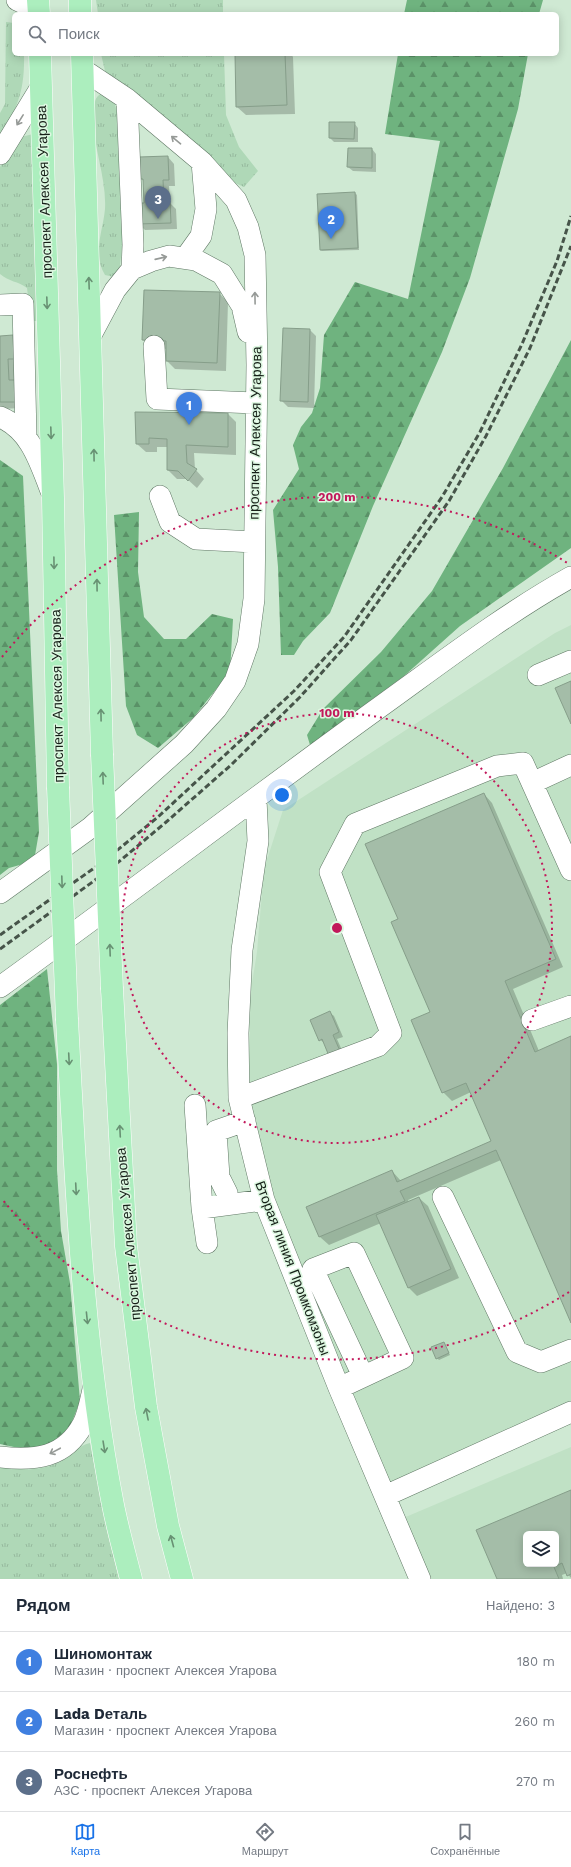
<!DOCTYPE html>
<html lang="ru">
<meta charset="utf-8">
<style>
:root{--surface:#fff;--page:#f6f6f7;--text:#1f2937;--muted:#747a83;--line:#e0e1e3;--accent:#1a73e8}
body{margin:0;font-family:"Work Sans",sans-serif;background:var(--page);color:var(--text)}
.controls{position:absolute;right:12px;bottom:12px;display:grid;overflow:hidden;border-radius:6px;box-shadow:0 2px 10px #0003}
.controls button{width:36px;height:36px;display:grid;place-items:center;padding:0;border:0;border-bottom:1px solid var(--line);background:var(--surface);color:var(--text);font:20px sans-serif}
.you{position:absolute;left:282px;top:795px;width:14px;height:14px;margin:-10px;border:3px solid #fff;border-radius:50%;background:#1a73e8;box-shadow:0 0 0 6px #1a73e833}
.badge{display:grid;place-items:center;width:26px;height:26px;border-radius:50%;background:var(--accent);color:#fff;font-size:13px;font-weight:700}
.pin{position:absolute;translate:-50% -33px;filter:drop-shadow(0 1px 2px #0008)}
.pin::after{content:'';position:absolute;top:21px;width:14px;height:12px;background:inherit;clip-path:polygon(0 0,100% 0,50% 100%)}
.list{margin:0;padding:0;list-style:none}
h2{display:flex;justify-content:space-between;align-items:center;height:52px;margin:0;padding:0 16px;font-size:17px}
h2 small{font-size:13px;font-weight:400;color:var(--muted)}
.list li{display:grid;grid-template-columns:26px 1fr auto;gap:12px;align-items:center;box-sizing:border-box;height:60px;padding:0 16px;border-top:1px solid var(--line)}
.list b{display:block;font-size:15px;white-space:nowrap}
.list p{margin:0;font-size:13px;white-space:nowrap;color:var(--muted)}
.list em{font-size:13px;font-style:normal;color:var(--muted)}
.icon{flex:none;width:22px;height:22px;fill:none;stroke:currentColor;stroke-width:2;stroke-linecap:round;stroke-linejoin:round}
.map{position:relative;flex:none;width:571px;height:1579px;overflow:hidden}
.search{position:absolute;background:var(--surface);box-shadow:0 2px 10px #0003;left:12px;right:12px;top:12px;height:44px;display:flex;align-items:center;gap:10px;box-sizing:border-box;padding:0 14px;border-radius:6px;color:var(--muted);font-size:15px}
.sheet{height:232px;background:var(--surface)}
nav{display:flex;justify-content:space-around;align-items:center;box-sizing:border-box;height:56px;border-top:1px solid var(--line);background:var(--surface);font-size:11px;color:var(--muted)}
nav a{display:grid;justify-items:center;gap:2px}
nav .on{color:var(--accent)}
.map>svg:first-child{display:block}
.built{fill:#c0e1c5;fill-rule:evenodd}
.grass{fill:url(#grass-tufts)}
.forest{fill:url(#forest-firs)}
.shadow{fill:#0003;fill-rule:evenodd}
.building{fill:#a4bda8;stroke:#869e8a;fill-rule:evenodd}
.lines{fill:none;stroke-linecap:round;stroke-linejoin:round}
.minor-casing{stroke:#5f7764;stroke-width:22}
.major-casing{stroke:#fff;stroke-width:23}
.minor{stroke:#fff;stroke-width:21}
.major{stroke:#aceebe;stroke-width:22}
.rail{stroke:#465449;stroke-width:3;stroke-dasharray:6 3;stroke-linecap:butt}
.major-bridge-casing{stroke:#fff;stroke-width:23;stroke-linecap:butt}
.major-bridge{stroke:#aceebe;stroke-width:22}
.oneway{stroke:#969a97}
.oneway2{stroke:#689173}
.ring{fill:none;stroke:#c2185b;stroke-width:2;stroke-dasharray:2 4}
.labels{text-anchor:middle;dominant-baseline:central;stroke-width:3;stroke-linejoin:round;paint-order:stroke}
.street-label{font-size:14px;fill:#151f17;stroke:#dcf7e0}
.centre{fill:#c2185b;stroke:#dcf7e0;stroke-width:2}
.ring-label{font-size:12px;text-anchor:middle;font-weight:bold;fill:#c2185b;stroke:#dcf7e0;stroke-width:3;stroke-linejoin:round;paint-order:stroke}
</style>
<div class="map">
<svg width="571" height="1579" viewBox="0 0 571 1579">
<defs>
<pattern id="grass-tufts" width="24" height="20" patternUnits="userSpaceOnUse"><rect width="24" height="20" fill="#afd8b7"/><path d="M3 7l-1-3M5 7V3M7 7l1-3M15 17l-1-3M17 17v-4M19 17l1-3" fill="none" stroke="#96b99d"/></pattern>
<pattern id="forest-firs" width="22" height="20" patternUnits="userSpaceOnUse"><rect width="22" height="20" fill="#6fb37f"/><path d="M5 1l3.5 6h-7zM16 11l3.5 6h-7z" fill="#5a9167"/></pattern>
</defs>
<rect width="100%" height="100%" fill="#cfe9d3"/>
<!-- built -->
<path class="built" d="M571 625V1424L394 1504 280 1236 249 1123 250 996 257 952 264 869 283 810 555 633Z
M571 1447V1579H428L401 1519ZM526 1534H556V1564H526Z"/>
<!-- grass -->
<path class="grass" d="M96 0H223V14H98Z
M6 22 14 23V54H24C25 92 17 107 0 140V113L5 104Z
M101 54H224L226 115 239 147 258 171 244 187 235 183 211 159 105 71Z
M105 92 112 96 115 104 122 136 126 208 120 266 118 273 114 277 105 275C92 254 103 231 105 209 107 173 88 138 95 102 96 96 100 94 105 92Z
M33 134 38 321H31L27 288C18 281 9 282 0 274V167L11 146 17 138Z
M90 1443 107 1531 119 1579H0V1466C20 1471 43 1471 62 1461 72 1456 78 1445 90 1443Z"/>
<!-- forest -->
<path class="forest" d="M407 0H543L539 14H404Z
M398 54H528L518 109 470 278 442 352 373 506 330 613 303 641 294 655H281L278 567 273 510 299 469 293 445 301 427 312 413 320 388 324 335 355 282 408 299 440 141 385 134Z
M571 340V548L460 626 404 676 310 745 307 735 323 709 381 652 432 591 503 468Z
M0 460 23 476 39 832 34 861 9 868 0 875Z
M139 512 138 572 144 617 164 639H186L212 614 233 619 230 672 193 718 158 748 137 735 126 706 114 515Z
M47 969 57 1064V1170L61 1231 70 1283 80 1401 70 1427 52 1443 28 1450 0 1444V1005Z"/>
<!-- shadow -->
<path class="shadow" d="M236 54H291L293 57 295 114 246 115 237 107Z
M354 123 358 128V142H334L330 138Z
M372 149 376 154V172L353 171 348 167Z
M168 157 174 164 175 186H169L170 203 176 209 177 229 145 230 138 223 145 204 144 182 141 178Z
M355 193 357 195 359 250 322 251 320 250Z
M219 293 228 302 226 371 175 369 167 361V349L152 348 143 340Z
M310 330 316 336 314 408 288 407 281 400Z
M13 336 19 343 22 408 0 409V337Z
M136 413 228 414 236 422V455L194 453 195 469 204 479 197 488 187 479H177L168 470V447H157V452H146L137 444Z
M484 794 492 803 563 967 513 989 539 1051 571 1037V1321L501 1160 408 1200 409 1202 419 1198 428 1206 459 1278 417 1296 409 1288 381 1223 329 1245 320 1237 308 1207 392 1171 401 1181 493 1141 471 1092 452 1101 443 1092 431 1012 399 920Z
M329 1012 334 1016 343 1037 337 1039 344 1055 320 1040Z
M444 1343 450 1355 439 1360 437 1358Z
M571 1491V1578L567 1573 562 1575 563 1579H498L477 1531ZM526 1534H556V1564H526Z"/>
<!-- building -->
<path class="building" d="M235 54H285L287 105 236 107Z
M329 122H355L354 139 329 138Z
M348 148H372V168L347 167Z
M168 156 169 180H163L164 201H170L171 223 137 224V203H144L143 179H140L139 157Z
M355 192 358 248 320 250 317 194Z
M144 290 220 292 217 363 166 361V341L142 340Z
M283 328 310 329 308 402 280 401Z
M13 335 14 359H8L9 380H15L16 402H0V336Z
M135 412 228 413V447L186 445 187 463 197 469 188 481 178 471 167 470V439L149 438V444H136Z
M571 681V724L555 688Z
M484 793 556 959 505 981 535 1052 571 1036V1323L496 1150 400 1191 405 1201 319 1237 306 1207 392 1170 397 1182 491 1141 466 1083 442 1093 411 1020 430 1012 391 922 398 919 365 844Z
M330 1011 339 1032 333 1035 340 1051 329 1056 322 1039 319 1041 310 1020Z
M419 1197 451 1269 408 1288 376 1215Z
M444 1342 449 1353 436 1359 431 1347Z
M571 1490V1574L567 1576 562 1563 554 1567 559 1579H497L476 1530ZM526 1534H556V1564H526Z"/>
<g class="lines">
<defs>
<path id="minor" d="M17 0 38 10
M127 99 133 245 132 269
M0 154 41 87
M186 257 201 236 206 209 202 162
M0 305 23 304 26 437
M91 335 115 290 132 269 151 261 169 256 196 260 222 274 242 306 248 332
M154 346 157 399 255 403
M0 417C31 430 40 463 51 491
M160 496 170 522 196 539 254 542
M538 675 571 661
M532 783 571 765
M256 799 258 841 242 950 238 1033 239 1098 264 1200 339 1388 420 1579
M0 893 90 828 184 744 216 709 235 681 248 644 254 599 257 365 255 255 248 227 236 200 202 162 127 99 82 69
M0 987C129 894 255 797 384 704 445 660 505 614 571 577
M532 1020 571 1006
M239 1098 378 1046 391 1033 330 872 355 824 497 766 523 763 571 870
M195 1105 202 1208 207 1243
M227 1193 219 1177 216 1131 245 1121
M443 1197 517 1352 541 1362 571 1350
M202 1208 264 1200
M339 1388 403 1358 354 1253 313 1269 363 1376
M0 1457C35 1461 65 1458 83 1424 89 1412 91 1397 94 1385
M385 1496 571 1412"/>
<path id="major" d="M38 0 39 14
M80 0V14
M40 54 53 498 58 787
M82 54 102 754
M112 989 126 1246 146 1407 168 1526 182 1579
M67 1020C76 1182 82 1346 113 1505 118 1530 125 1555 131 1579"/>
</defs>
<!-- minor casing -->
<use href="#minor" class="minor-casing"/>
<!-- major casing -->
<use href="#major" class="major-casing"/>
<!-- minor -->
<use href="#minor" class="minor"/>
<!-- major -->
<use href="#major" class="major"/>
<!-- rail -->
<path class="rail" d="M0 935 104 861 158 817 294 691 344 637 442 497 480 432 522 344 557 261 571 216
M0 949 109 870 165 823 231 765 300 697 351 640 449 501 486 436 530 348 571 246"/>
<defs>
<path id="major-bridge" d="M102 754 112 989
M58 787 67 1020"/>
</defs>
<!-- major-bridge casing -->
<use href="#major-bridge" class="major-bridge-casing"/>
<!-- major-bridge -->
<use href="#major-bridge" class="major-bridge"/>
</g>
<!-- one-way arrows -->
<defs><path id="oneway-shaft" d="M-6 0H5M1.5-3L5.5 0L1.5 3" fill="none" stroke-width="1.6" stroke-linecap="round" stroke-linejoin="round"/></defs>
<g class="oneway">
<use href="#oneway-shaft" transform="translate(20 120) rotate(122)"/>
<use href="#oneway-shaft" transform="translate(176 140) rotate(-140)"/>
<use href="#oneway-shaft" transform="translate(161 258) rotate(-13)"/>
<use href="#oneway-shaft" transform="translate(255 298) rotate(-91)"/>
<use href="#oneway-shaft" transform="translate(55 1451) rotate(152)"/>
</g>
<g class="oneway2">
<use href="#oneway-shaft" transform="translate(89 283) rotate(-92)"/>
<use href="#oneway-shaft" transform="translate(47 303) rotate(88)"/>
<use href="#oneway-shaft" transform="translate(51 433) rotate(88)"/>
<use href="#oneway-shaft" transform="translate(94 455) rotate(-91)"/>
<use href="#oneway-shaft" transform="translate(54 563) rotate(89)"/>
<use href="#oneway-shaft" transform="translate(97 585) rotate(-91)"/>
<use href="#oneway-shaft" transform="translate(101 715) rotate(-91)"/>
<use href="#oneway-shaft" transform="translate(103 778) rotate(-92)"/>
<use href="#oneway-shaft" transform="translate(62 882) rotate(88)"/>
<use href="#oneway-shaft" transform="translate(110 950) rotate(-92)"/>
<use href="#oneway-shaft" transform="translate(69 1059) rotate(87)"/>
<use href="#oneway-shaft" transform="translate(120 1131) rotate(-93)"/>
<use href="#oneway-shaft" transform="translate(76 1189) rotate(87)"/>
<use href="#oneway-shaft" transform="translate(87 1318) rotate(84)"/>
<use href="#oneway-shaft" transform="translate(147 1414) rotate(-101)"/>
<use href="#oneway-shaft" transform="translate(104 1447) rotate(81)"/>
<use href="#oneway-shaft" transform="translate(172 1541) rotate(-105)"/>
</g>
<!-- distance rings -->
<g class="ring">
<circle cx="337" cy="928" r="215"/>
<path d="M569 1292A431 431 0 0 1 2 1199M2 657A431 431 0 0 1 569 564"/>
</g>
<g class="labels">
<!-- street labels -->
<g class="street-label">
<text transform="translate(44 192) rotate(-92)">проспект Алексея Угарова</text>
<text transform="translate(255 433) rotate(-89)">проспект Алексея Угарова</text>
<text transform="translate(57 696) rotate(-91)">проспект Алексея Угарова</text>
<text transform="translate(128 1234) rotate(-95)">проспект Алексея Угарова</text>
<text transform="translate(293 1268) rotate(69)">Вторая линия Промкомзоны</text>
</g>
</g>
<circle cx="337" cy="928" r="6" class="centre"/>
<g class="ring-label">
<text x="337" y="501">200 m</text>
<text x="337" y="717">100 m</text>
</g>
</svg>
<div class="controls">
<button><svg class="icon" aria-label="layers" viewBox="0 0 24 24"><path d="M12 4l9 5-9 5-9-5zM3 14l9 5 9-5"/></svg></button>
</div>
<div class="you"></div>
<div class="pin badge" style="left:189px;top:425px;background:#3f7fe0">1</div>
<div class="pin badge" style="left:331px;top:239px;background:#3f7fe0">2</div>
<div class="pin badge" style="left:158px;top:219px;background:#5c6f8a">3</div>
<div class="search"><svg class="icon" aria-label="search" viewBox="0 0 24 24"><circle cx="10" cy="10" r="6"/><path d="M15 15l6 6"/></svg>Поиск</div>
</div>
<section class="sheet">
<h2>Рядом<small>Найдено: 3</small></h2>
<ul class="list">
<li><span class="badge" style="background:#3f7fe0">1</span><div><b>Шиномонтаж</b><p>Магазин · проспект Алексея Угарова</p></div><em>180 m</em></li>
<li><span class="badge" style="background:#3f7fe0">2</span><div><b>Lada Dеталь</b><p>Магазин · проспект Алексея Угарова</p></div><em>260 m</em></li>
<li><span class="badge" style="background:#5c6f8a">3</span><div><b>Роснефть</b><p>АЗС · проспект Алексея Угарова</p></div><em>270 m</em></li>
</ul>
</section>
<nav>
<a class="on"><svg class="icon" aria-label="map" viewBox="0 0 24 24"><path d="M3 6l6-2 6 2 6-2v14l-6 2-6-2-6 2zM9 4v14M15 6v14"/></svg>Карта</a>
<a><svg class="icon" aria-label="directions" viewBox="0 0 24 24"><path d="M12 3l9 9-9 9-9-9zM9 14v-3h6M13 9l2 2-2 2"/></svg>Маршрут</a>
<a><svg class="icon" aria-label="saved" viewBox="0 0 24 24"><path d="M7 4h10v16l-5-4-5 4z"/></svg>Сохранённые</a>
</nav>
